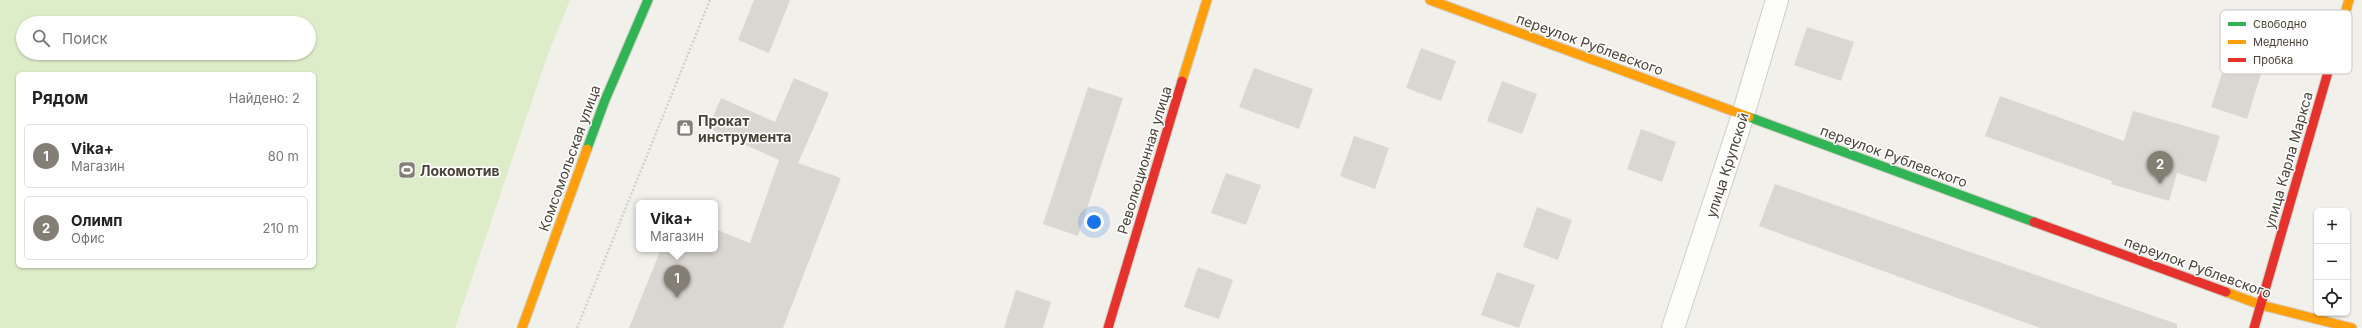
<!DOCTYPE html>
<html lang="ru">
<meta charset="utf-8">
<style>
:root{--surface:#fff;--page:#f6f6f6;--text:#222;--muted:#767676;--line:#e0e0e0;--accent:#847f75}
body{margin:0;font-family:Inter,sans-serif;background:var(--page);color:var(--text)}
.controls{position:absolute;right:12px;bottom:12px;display:grid;overflow:hidden;border-radius:6px;box-shadow:0 1px 3px #0004}
.controls button{width:36px;height:36px;display:grid;place-items:center;padding:0;border:0;border-bottom:1px solid var(--line);background:var(--surface);color:var(--text);font:20px sans-serif}
.you{position:absolute;left:1094px;top:222px;width:14px;height:14px;margin:-10px;border:3px solid #fff;border-radius:50%;background:#1a73e8;box-shadow:0 0 0 6px #1a73e833}
.badge{display:grid;place-items:center;width:26px;height:26px;border-radius:50%;background:var(--accent);color:#fff;font-size:13px;font-weight:700}
.pin{position:absolute;translate:-50% -33px;filter:drop-shadow(0 1px 2px #0008)}
.pin::after{content:'';position:absolute;top:21px;width:14px;height:12px;background:inherit;clip-path:polygon(0 0,100% 0,50% 100%)}
.popup{position:absolute;left:636px;top:200px;width:82px;height:52px;box-sizing:border-box;display:grid;place-content:center;border-radius:6px;background:var(--surface);filter:drop-shadow(0 1px 3px #0005);font-size:13px;white-space:nowrap;color:var(--muted)}
.popup b{font-size:15px;color:var(--text)}
.popup::after{content:'';position:absolute;left:50%;top:100%;margin-left:-8px;border:8px solid transparent;border-top-color:var(--surface)}
.list{margin:0;padding:0;list-style:none}
h2{display:flex;justify-content:space-between;align-items:center;height:52px;margin:0;padding:0 16px;font-size:17px}
h2 small{font-size:13px;font-weight:400;color:var(--muted)}
.list li{display:grid;grid-template-columns:26px 1fr auto;gap:12px;align-items:center;box-sizing:border-box;height:64px;margin:0 8px 8px;padding:0 8px;border:1px solid var(--line);border-radius:6px}
.list b{display:block;font-size:15px;white-space:nowrap}
.list p{margin:0;font-size:13px;white-space:nowrap;color:var(--muted)}
.list em{font-size:13px;font-style:normal;color:var(--muted)}
.icon{flex:none;width:22px;height:22px;fill:none;stroke:currentColor;stroke-width:2;stroke-linecap:round;stroke-linejoin:round}
.map{position:relative;flex:none;width:2362px;height:328px;overflow:hidden}
.search{position:absolute;background:var(--surface);box-shadow:0 1px 3px #0004;left:16px;top:16px;width:300px;height:44px;display:flex;align-items:center;gap:10px;box-sizing:border-box;padding:0 14px;border-radius:22px;color:var(--muted);font-size:15px}
.panel{position:absolute;background:var(--surface);box-shadow:0 1px 3px #0004;left:16px;top:72px;width:300px;height:196px;border-radius:6px}
.map>svg:first-child{display:block}
.green{fill:#deedc9;fill-rule:evenodd}
.building{fill:#dad7d2}
.lines{fill:none;stroke-linecap:round;stroke-linejoin:round}
.street-casing{stroke:#d0cec8;stroke-width:24}
.fast-casing{stroke:#d2cdc1;stroke-width:11}
.slow-casing{stroke:#d2cdc1;stroke-width:11}
.jam-casing{stroke:#d2cdc1;stroke-width:11}
.path{stroke:#d2d0ca;stroke-width:2.5;stroke-dasharray:2 2;stroke-linecap:butt}
.street{stroke:#fdfdfc;stroke-width:22}
.fast{stroke:#30b455;stroke-width:9}
.slow{stroke:#ff9f0a;stroke-width:9}
.jam{stroke:#e5322d;stroke-width:9}
.labels{text-anchor:middle;dominant-baseline:central;stroke-width:3;stroke-linejoin:round;paint-order:stroke}
.street-label{font-size:14px;fill:#494236;stroke:#fff}
.poi-label{font-size:14px;font-weight:bold;fill:#494236;stroke:#fff;text-anchor:start}
.key{fill:#fff;stroke:#c8c6c3;stroke-width:1}
.key-label{font-size:11px;fill:#494236}
</style>
<div class="map">
<svg width="2362" height="328" viewBox="0 0 2362 328">
<rect width="100%" height="100%" fill="#f2f0eb"/>
<!-- green -->
<path class="green" d="M0 0H570L548 54 455 328H0ZM23 23H309V53H23ZM18 74H314V266H18Z"/>
<!-- building -->
<path class="building" d="M754 0H790L769 53 738 40Z
M1807 27 1854 42 1841 81 1794 65Z
M2233 40 2268 51 2247 119 2211 107Z
M1421 48 1456 61 1441 101 1406 88Z
M1254 68 1313 89 1299 129 1239 107Z
M794 78 829 93 798 163 841 178 783 328H629L661 249H715V229L750 243 779 160 708 128 721 98 775 122Z
M1502 81 1537 94 1522 134 1487 121Z
M1088 87 1123 98 1078 236 1043 224Z
M2000 96 2124 141 2133 111 2220 136 2206 182 2177 173 2169 201 2111 184 2112 181 1985 136Z
M1641 129 1676 142 1662 182 1627 169Z
M1354 136 1389 148 1375 189 1340 176Z
M1226 173 1261 185 1246 225 1211 213Z
M1775 184 2177 324V328H2040L1759 226Z
M1537 207 1572 220 1558 260 1523 247Z
M1198 267 1233 280 1219 319 1184 307Z
M1497 272 1535 285 1519 328 1481 315Z
M1016 290 1051 302 1043 328H1004Z"/>
<g class="lines">
<defs>
<path id="street" d="M1673 328 1743 115 1777 0"/>
<path id="fast" d="M1749 117 2034 222
M587 149 605 100 648 0"/>
<path id="slow" d="M1430 0 1749 117
M2328 72 2349 0
M1182 81 1207 0
M2226 292 2261 305 2352 328
M522 328 587 149"/>
<path id="jam" d="M2034 222 2226 292
M1108 328 1182 81
M2254 328 2328 72"/>
</defs>
<!-- street casing -->
<use href="#street" class="street-casing"/>
<!-- fast casing -->
<use href="#fast" class="fast-casing"/>
<!-- slow casing -->
<use href="#slow" class="slow-casing"/>
<!-- jam casing -->
<use href="#jam" class="jam-casing"/>
<!-- path -->
<path class="path" d="M577 328 710 0"/>
<!-- street -->
<use href="#street" class="street"/>
<!-- fast -->
<use href="#fast" class="fast"/>
<!-- slow -->
<use href="#slow" class="slow"/>
<!-- jam -->
<use href="#jam" class="jam"/>
</g>
<!-- icons -->
<defs>
<symbol id="shop-square" viewBox="-11 -11 22 22"><rect x="-9" y="-9" width="18" height="18" rx="4" fill="#847f75" stroke="#fff"/><path d="M-5-2.5h2.3a2.7 3.5 0 0 1 5.4 0H5L5.5 6h-11ZM-1.5-2.5h3a1.5 2.3 0 0 0-3 0Z" fill="#fff"/></symbol>
<symbol id="stadium-square" viewBox="-11 -11 22 22"><rect x="-9" y="-9" width="18" height="18" rx="4" fill="#847f75" stroke="#fff"/><path d="M0-5a6.5 5 0 1 0 0 10a6.5 5 0 1 0 0-10ZM-3.5-1.8h7v3.6h-7Z" fill="#fff"/></symbol>
</defs>
<g fill-rule="evenodd">
<use href="#shop-square" x="675" y="118" width="20" height="20"/>
<use href="#stadium-square" x="397" y="160" width="20" height="20"/>
</g>
<g class="labels">
<!-- street labels -->
<g class="street-label">
<text transform="translate(1590 44) rotate(20)">переулок Рублевского</text>
<text transform="translate(1894 156) rotate(20)">переулок Рублевского</text>
<text transform="translate(569 158) rotate(-70)">Комсомольская улица</text>
<text transform="translate(1144 160) rotate(-73)">Революционная улица</text>
<text transform="translate(2288 160) rotate(-74)">улица Карла Маркса</text>
<text transform="translate(1727 165) rotate(-72)">улица Крупской</text>
<text transform="translate(2198 267) rotate(20)">переулок Рублевского</text>
</g>
<!-- poi labels -->
<g class="poi-label">
<text x="698" y="120">Прокат<tspan x="698" dy="16">инструмента</tspan></text>
<text x="420" y="170">Локомотив</text>
</g>
</g>
<!-- legend -->
<rect x="2220" y="10" width="132" height="64" rx="6" class="key"/>
<rect x="2228" y="22" width="18" height="4" fill="#30b455"/>
<rect x="2228" y="40" width="18" height="4" fill="#ff9f0a"/>
<rect x="2228" y="58" width="18" height="4" fill="#e5322d"/>
<g class="key-label">
<text x="2253" y="28">Свободно</text>
<text x="2253" y="46">Медленно</text>
<text x="2253" y="64">Пробка</text>
</g>
</svg>
<div class="controls">
<button>+</button>
<button>−</button>
<button><svg class="icon" aria-label="locate" viewBox="0 0 24 24"><circle cx="12" cy="12" r="6"/><path d="M12 2v4M12 18v4M2 12h4M18 12h4"/></svg></button>
</div>
<div class="you"></div>
<div class="pin badge" style="left:677px;top:298px">1</div>
<div class="popup"><b>Vika+</b>Магазин</div>
<div class="pin badge" style="left:2160px;top:184px">2</div>
<div class="search"><svg class="icon" aria-label="search" viewBox="0 0 24 24"><circle cx="10" cy="10" r="6"/><path d="M15 15l6 6"/></svg>Поиск</div>
<section class="panel">
<h2>Рядом<small>Найдено: 2</small></h2>
<ul class="list">
<li><span class="badge">1</span><div><b>Vika+</b><p>Магазин</p></div><em>80 m</em></li>
<li><span class="badge">2</span><div><b>Олимп</b><p>Офис</p></div><em>210 m</em></li>
</ul>
</section>
</div>
